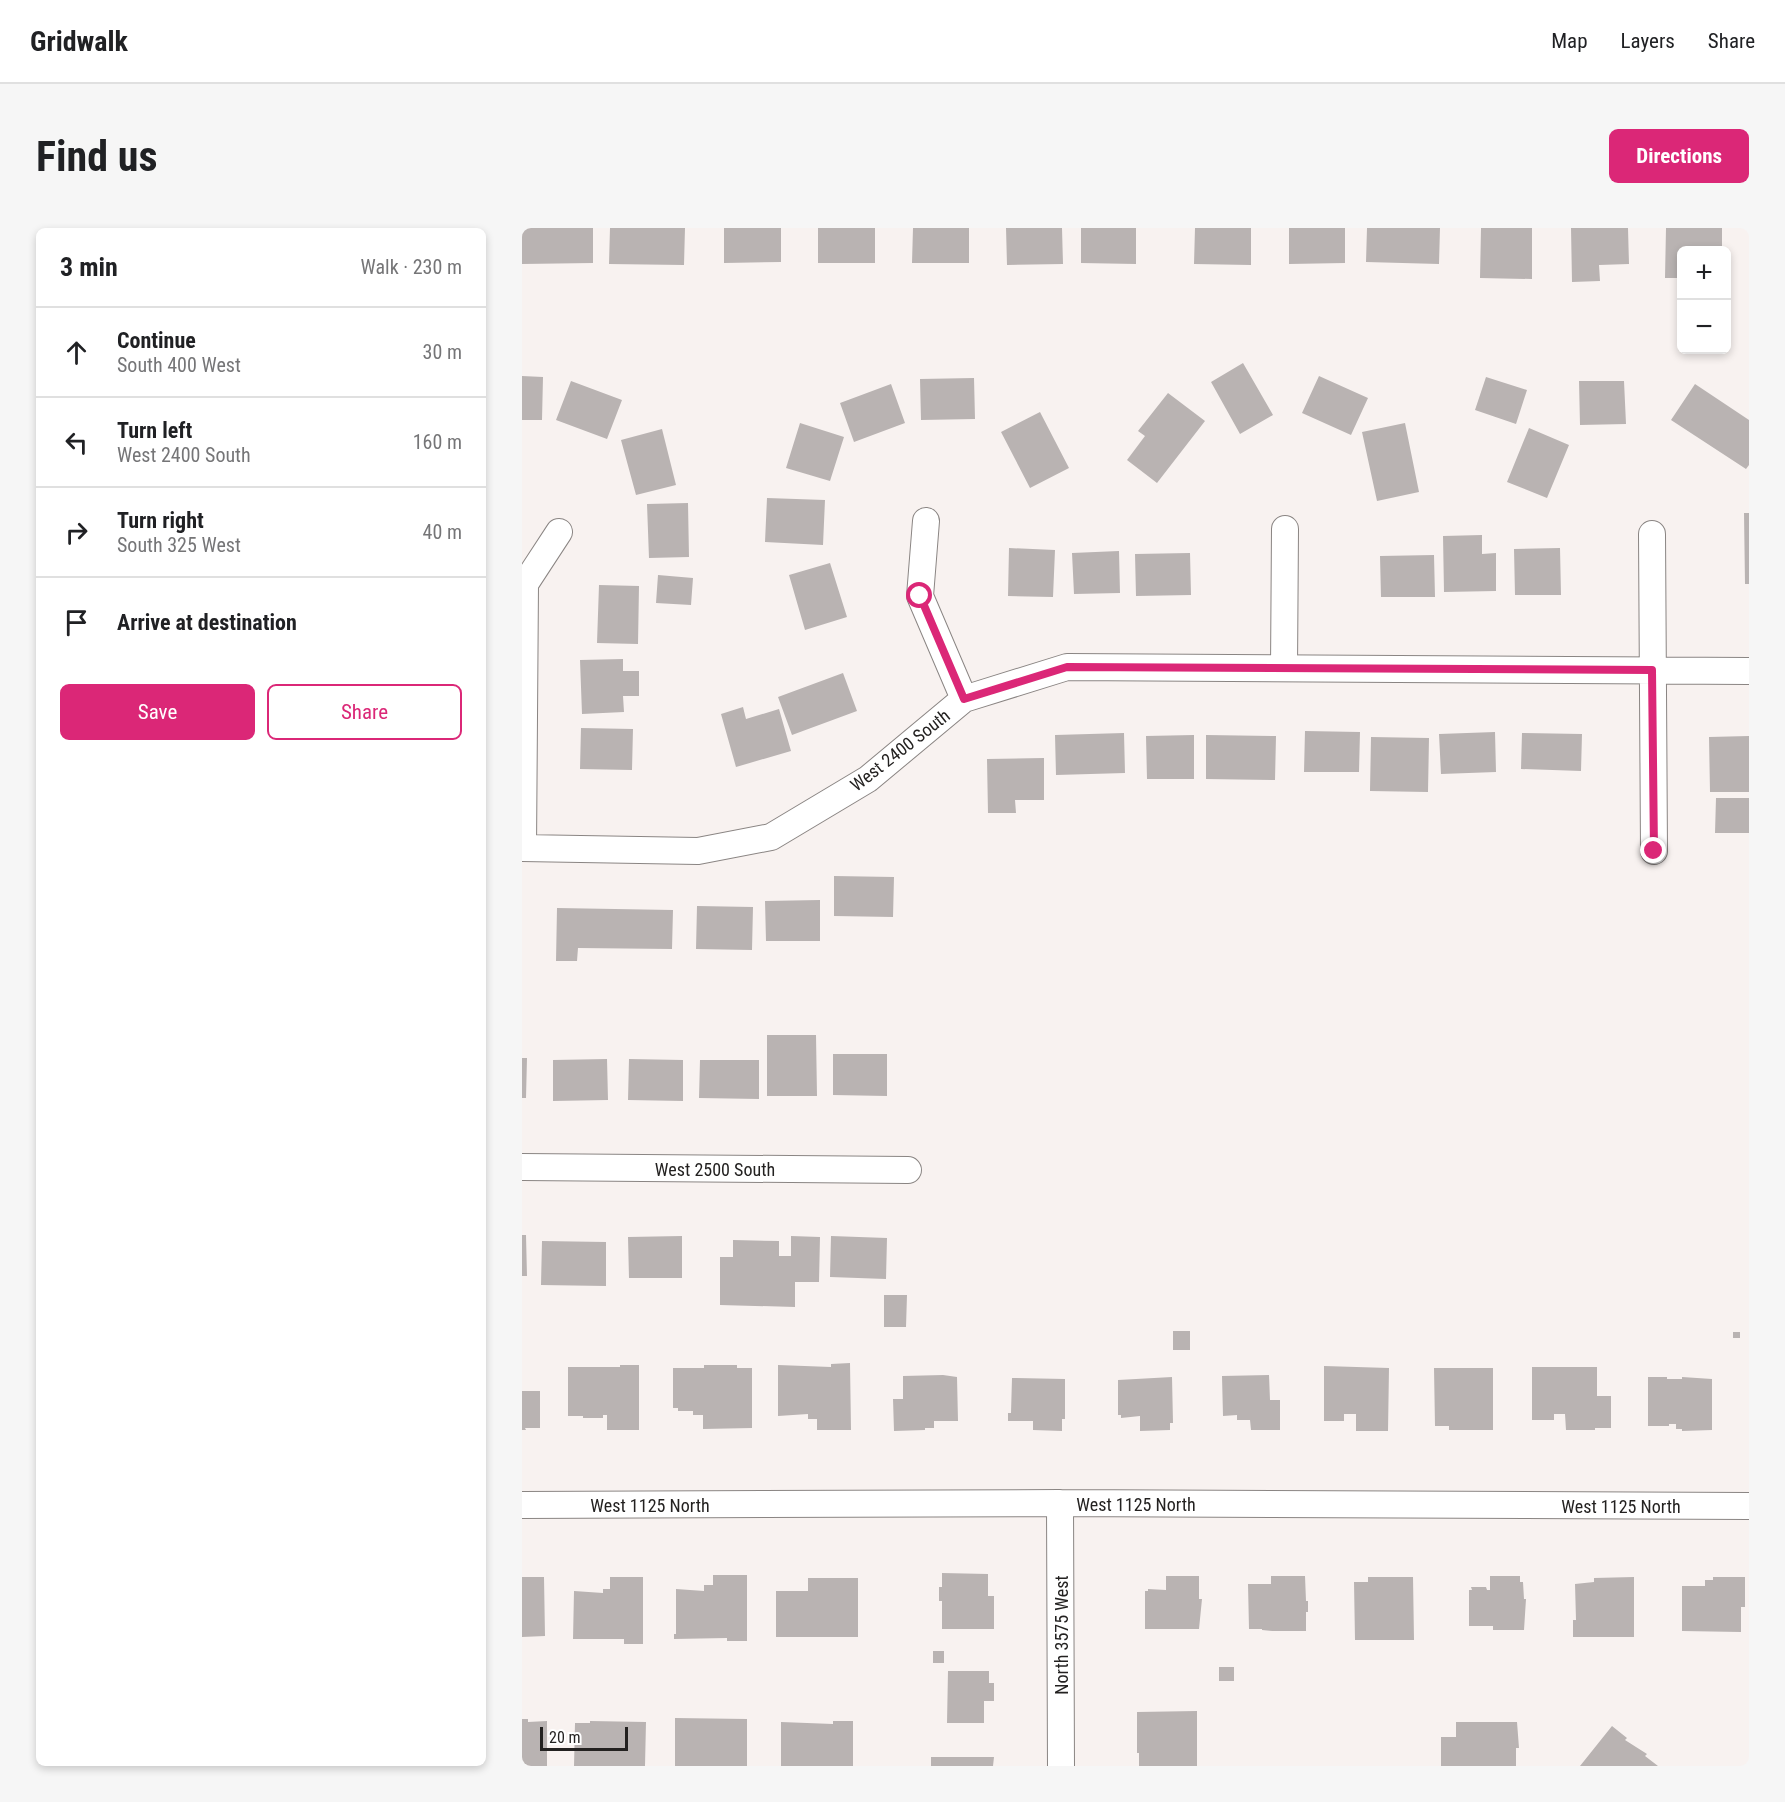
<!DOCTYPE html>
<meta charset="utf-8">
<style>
:root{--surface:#fff;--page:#f6f6f6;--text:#202124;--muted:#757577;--line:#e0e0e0;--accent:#db2777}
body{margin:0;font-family:"Roboto Condensed",sans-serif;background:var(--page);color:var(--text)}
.controls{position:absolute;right:18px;top:18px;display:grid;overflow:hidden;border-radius:9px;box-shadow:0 3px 9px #0003}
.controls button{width:54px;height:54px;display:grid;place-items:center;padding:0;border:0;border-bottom:2px solid var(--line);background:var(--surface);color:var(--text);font:30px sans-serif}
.scale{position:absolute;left:18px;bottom:15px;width:88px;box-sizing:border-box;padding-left:6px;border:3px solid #232120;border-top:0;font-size:16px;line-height:21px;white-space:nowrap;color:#232120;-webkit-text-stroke:4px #fff;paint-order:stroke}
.stop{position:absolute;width:18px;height:18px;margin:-14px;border:4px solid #db2777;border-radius:50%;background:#fff}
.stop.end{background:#db2777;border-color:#fff;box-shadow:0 2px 6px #0008}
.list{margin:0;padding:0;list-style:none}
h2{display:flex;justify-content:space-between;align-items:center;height:78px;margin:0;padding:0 24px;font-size:26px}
h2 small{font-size:20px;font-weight:400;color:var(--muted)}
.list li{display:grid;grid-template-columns:39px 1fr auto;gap:18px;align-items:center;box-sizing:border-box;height:90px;padding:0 24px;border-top:2px solid var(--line)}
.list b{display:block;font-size:22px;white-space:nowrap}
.list p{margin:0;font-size:20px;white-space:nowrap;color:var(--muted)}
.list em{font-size:20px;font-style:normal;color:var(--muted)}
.actions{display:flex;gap:12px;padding:18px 24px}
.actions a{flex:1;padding:14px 0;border:2px solid var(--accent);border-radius:9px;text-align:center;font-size:21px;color:var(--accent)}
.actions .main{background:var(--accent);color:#fff}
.icon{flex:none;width:33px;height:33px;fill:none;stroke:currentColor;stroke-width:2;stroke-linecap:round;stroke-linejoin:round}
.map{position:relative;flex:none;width:1227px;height:1538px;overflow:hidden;border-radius:9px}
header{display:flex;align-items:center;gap:36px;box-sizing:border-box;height:84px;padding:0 30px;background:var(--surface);border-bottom:2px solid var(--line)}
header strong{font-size:28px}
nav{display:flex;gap:33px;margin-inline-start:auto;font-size:21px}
.intro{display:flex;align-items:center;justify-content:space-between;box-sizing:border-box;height:144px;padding:0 36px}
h1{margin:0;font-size:42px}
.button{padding:15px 27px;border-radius:9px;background:var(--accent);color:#fff;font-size:21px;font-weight:700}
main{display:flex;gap:36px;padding:0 36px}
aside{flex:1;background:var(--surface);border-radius:9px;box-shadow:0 3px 9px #0003}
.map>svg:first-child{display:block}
.building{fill:#b9b3b2}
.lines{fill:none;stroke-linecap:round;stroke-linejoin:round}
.street-casing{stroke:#8a8583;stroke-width:28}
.street{stroke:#fff;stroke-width:26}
.route{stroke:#db2777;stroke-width:8}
.labels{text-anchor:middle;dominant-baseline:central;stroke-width:4.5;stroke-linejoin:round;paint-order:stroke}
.street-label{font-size:18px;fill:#232120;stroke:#fff}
</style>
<header>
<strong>Gridwalk</strong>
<nav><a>Map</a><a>Layers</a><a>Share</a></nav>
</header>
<div class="intro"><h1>Find us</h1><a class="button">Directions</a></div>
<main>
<aside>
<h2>3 min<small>Walk · 230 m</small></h2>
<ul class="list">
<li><svg class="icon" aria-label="ahead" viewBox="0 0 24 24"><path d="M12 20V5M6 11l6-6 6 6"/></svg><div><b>Continue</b><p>South 400 West</p></div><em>30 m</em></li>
<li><svg class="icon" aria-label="left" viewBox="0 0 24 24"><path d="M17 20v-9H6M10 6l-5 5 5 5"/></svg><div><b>Turn left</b><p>West 2400 South</p></div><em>160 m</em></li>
<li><svg class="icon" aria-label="right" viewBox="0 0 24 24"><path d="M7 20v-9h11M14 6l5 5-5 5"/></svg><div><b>Turn right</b><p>South 325 West</p></div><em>40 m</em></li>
<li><svg class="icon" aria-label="arrive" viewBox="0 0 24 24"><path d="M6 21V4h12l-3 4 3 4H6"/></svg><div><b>Arrive at destination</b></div></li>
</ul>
<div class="actions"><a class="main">Save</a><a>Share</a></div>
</aside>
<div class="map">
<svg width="1227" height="1538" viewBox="0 0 1227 1538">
<rect width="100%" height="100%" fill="#f8f2f0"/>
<!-- building -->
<path class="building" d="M0 0H71V35L0 36Z
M88 0H163L162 37 87 36Z
M202 0H259V34L202 35Z
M296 0H353V35H296Z
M391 0H447V35H390Z
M484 0H540L541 36 485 37Z
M559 0H614V36L559 35Z
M673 0H729V37L672 36Z
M767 0H823V35L767 36Z
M845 0H918L917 36 844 34Z
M959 0H1010V51L958 50Z
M1049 0H1106L1107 36 1077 37 1078 53 1050 54Z
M1144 0H1200V22H1160V50H1143Z
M721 135 751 187 718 206 689 154Z
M0 148 21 149 20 192H0Z
M797 148 846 170 829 207 780 185Z
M964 149 1005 162 994 196 953 182Z
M452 150 453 191 399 192 398 151Z
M49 153 100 172 85 211 34 192Z
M1057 153H1102L1104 196 1058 197Z
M369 156 383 195 332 214 318 175Z
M1173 156 1227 192V237L1224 241 1149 192Z
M646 165 683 193 635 255 605 232 623 208 616 203Z
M518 184 547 240 508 260 479 204Z
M278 195 322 209 308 253 264 240Z
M883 195 897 264 855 273 840 204Z
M1007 200 1047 217 1025 270 985 254Z
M140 201 154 257 114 267 99 212Z
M245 270 303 272 301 317 243 314Z
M166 275 167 329 127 330 125 276Z
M1222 285H1227V356H1223Z
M960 307V326L974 325V363L922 364 921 308Z
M487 320 533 322 531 369 486 368Z
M1038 320 1039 367H993L992 321Z
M597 323 598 365 552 366 550 325Z
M668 325 669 367 614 368 613 326Z
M912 327 913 369H859L858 328Z
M308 335 325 389 283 402 267 347Z
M136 347 171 350 169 377 134 375Z
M77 357 117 358 116 416 75 415Z
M101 431V443H117V468H101L102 484 60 486 58 432Z
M321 445 335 483 270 507 256 469Z
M221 479 224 491 257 481 269 523 214 539 199 486Z
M59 500 111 501 110 542 58 541Z
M783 503 838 504 837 544H782Z
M973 504 974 544 919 546 917 506Z
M602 505 603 545 534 547 533 507Z
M1000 505 1060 506 1059 543 999 541Z
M672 507V551H625L624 508Z
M684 507 754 508 753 552 684 551Z
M1227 508V564H1188L1187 509Z
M849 509 907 510 906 564 848 563Z
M522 530V572H493L494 585H466L465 531Z
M1194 570H1227V605H1193Z
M312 648 372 649 371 689 312 688Z
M298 672V713H244L243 673Z
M175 678 231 679 230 722 174 721Z
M35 680 151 682 150 721 56 720 55 733H34Z
M245 807H294L295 868H245Z
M311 826H365V868L311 867Z
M0 830H5L4 870H0Z
M85 831 86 872 31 873V832Z
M107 831 161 832V873L106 872Z
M178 832H237V871L177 870Z
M0 1007H4L5 1048H0Z
M160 1008V1050H107L106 1009Z
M269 1008 298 1009 297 1054H273V1079L198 1077V1029H211V1012L257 1013V1028H269Z
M309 1008 365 1010 364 1051 308 1049Z
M20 1013 84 1014V1058L19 1057Z
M362 1067H385L384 1099H362Z
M651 1103H668V1122H651Z
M1211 1104H1218V1110H1211Z
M328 1135 329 1202H295V1191H286V1186L256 1188V1137L309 1139V1136Z
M98 1137H117V1202H85V1187H81V1190H61V1188H46V1139H98Z
M182 1137H215V1140H230V1200L181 1201V1187H171V1183H156V1180H151V1140H182Z
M802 1138 867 1140 866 1203H834V1186H822V1193H802Z
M1010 1139H1075V1168H1089V1200H1073V1202H1044L1043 1186H1032V1192H1010Z
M912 1140H971V1202H927V1198H913Z
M421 1147 435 1149 436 1193H412V1200H403V1202L372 1203 371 1171H381V1148Z
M747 1147 748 1172H758V1202H729L728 1192H715V1187L701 1188 700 1148Z
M650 1149 651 1195H648V1202L618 1203V1188L599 1190V1187H596V1152Z
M1126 1149H1145V1151H1160V1149L1190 1151V1202L1160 1203V1201H1154V1196H1147V1198H1126Z
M490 1150 543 1151V1191H540V1203L511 1202V1193H486V1185H489Z
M0 1163H18V1200H3L4 1202H0Z
M420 1345 466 1346V1368H472V1401H420V1373H417V1359H420Z
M191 1347H225V1413H205V1410L152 1411V1406H154V1361L182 1363V1357H191Z
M644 1348H677V1371H680L677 1401H623V1363H626V1361L644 1362Z
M749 1348H783L784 1373H786V1384H784V1403H750L740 1402V1401H727L726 1356H749Z
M968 1348H998V1354H1001L1002 1371H1004L1002 1402H971V1398H947V1362H950L949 1359H964L965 1362H968Z
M0 1349H22L23 1408 0 1409Z
M88 1349H121V1416H102V1411H51L52 1363 81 1365V1361H88Z
M846 1349H891L892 1412H833L832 1354H846Z
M1112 1349V1409H1051V1392H1054L1053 1356 1072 1354V1350Z
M1191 1349H1223V1379H1219V1404L1160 1403V1358H1183V1352H1191Z
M286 1350H336V1409H254V1363H286Z
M411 1423H422V1435H411Z
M697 1439H712V1453H697Z
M426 1443H467V1455H472V1473H462V1495H425Z
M675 1483V1538H617V1525H615V1484Z
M153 1490 225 1491V1538H153Z
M0 1491H6V1494L25 1493V1538H0Z
M68 1493 124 1494 123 1538H52L53 1495H68Z
M311 1493H331V1538H259V1494L311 1496Z
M934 1494H995L997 1520H994V1538H919V1509H934Z
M1090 1498 1105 1510 1103 1512 1125 1526 1123 1528 1136 1538H1058Z
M409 1529H472L471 1538H409Z"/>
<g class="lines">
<defs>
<path id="street" d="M404 293 398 368 442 471
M1130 306 1132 623
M762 440 763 301
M0 620 176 623 249 609 346 551 442 471 545 439 1227 443
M1 620 3 356 37 304
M0 939 386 942
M538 1275 539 1538
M0 1277 538 1275 1227 1278"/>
</defs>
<!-- street casing -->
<use href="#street" class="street-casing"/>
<!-- street -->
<use href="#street" class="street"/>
</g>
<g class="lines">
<!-- route -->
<path class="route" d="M398 368 442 471 545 439 1130 442 1132 623"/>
</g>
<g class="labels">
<!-- street labels -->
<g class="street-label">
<text transform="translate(378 522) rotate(-38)">West 2400 South</text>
<text x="193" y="941">West 2500 South</text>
<text x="614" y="1276">West 1125 North</text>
<text x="128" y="1277">West 1125 North</text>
<text x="1099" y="1278">West 1125 North</text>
<text transform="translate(539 1407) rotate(-90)">North 3575 West</text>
</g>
</g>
</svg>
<div class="controls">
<button>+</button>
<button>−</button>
</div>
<div class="scale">20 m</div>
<div class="stop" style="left:398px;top:368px"></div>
<div class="stop end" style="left:1132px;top:623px"></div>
</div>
</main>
